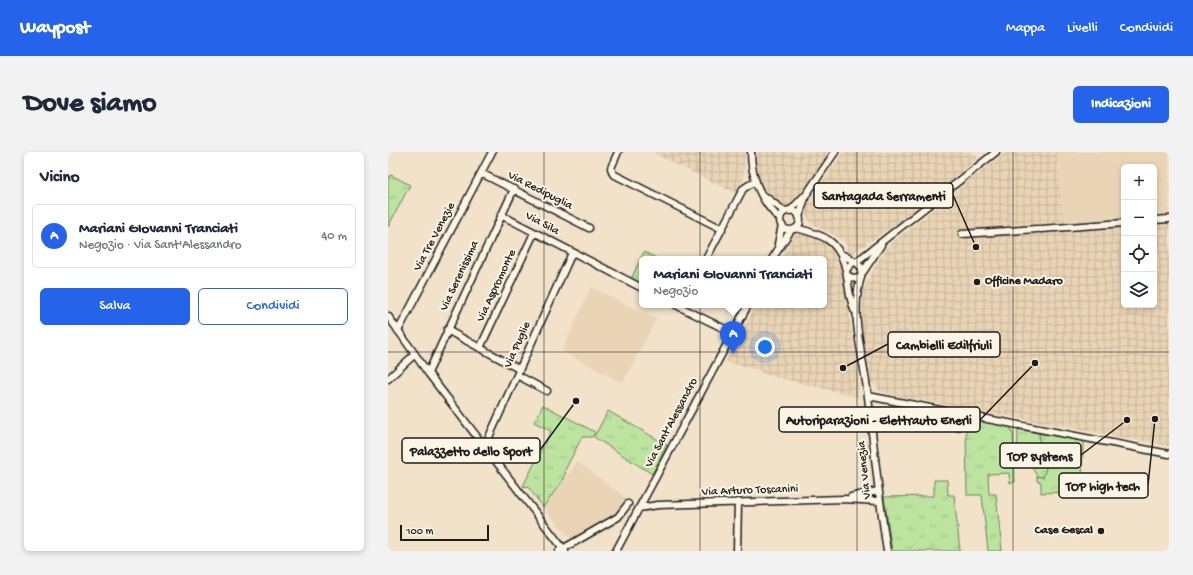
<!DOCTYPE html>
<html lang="it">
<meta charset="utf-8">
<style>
:root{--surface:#fff;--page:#f2f2f3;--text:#1f2937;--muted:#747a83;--line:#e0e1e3;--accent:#2563eb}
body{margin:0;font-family:"Gochi Hand",sans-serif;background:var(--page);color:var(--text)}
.controls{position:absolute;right:12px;top:12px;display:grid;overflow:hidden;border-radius:6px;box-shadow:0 2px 6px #0003}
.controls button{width:36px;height:36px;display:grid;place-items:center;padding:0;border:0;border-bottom:1px solid var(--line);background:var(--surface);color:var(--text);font:20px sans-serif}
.scale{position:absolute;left:12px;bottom:10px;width:89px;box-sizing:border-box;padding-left:4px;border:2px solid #1c1c1c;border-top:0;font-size:11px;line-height:14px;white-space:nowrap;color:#1c1c1c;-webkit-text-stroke:3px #fcf5e5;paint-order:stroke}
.you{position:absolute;left:377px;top:195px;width:14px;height:14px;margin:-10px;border:3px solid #fff;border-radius:50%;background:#1a73e8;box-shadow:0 0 0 6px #1a73e833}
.badge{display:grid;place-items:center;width:26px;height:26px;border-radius:50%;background:var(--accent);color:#fff;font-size:13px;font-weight:700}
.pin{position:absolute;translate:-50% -33px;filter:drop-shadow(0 1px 2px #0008)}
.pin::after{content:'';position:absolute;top:21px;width:14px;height:12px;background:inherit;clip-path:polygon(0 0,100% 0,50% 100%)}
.popup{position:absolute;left:251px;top:104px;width:188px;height:52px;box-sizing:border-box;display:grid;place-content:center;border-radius:6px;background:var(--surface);filter:drop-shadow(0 1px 3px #0005);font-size:13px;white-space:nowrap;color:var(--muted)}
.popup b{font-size:15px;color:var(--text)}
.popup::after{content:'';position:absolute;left:50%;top:100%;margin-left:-8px;border:8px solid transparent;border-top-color:var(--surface)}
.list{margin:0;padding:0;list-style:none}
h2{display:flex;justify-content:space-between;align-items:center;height:52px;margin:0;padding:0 16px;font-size:17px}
h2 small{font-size:13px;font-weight:400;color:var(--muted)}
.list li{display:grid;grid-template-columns:26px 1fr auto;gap:12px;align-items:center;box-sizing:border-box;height:64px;margin:0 8px 8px;padding:0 8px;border:1px solid var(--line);border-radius:6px}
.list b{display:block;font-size:15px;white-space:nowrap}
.list p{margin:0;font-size:13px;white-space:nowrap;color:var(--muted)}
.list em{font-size:13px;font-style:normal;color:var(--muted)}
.actions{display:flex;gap:8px;padding:12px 16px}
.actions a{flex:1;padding:9px 0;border:1px solid var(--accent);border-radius:6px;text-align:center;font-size:14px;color:var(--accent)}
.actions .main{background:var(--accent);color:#fff}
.icon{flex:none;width:22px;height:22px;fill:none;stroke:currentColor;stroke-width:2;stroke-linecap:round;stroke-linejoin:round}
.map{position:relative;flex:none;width:781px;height:399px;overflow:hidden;border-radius:6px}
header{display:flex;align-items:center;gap:24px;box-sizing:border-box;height:56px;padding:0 20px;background:var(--accent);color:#fff}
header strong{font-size:19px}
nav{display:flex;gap:22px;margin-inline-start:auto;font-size:14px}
.intro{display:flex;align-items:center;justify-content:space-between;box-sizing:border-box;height:96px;padding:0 24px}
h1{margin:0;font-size:28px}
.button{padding:10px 18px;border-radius:6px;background:var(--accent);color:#fff;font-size:14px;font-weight:700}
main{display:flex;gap:24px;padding:0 24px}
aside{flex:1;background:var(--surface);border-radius:6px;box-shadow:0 2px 6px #0003}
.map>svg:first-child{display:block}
.built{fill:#e9d4b6}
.industrial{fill:url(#industrial-grid)}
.grass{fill:url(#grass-tufts);stroke:#6c805e}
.forest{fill:url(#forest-crowns);stroke:#6c805e}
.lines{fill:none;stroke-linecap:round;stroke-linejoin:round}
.minor-casing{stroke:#1c1c1c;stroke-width:9}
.minor{stroke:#fcf5e5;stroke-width:6}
.grid{fill:none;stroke:#1c1c1c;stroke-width:1;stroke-opacity:0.55}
.poi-dot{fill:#1c1c1c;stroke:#fcf5e5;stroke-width:1.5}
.labels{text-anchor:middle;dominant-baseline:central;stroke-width:4;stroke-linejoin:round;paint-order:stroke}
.street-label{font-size:12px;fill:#1c1c1c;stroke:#fcf5e5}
.poi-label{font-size:12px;font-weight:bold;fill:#1c1c1c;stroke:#fcf5e5;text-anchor:start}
.leader{fill:none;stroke:#1c1c1c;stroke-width:1.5}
.callout-dot{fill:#1c1c1c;stroke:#fcf5e5;stroke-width:1.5}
.callout{fill:#fcf5e5;stroke:#1c1c1c;stroke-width:1.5}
.callout-label{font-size:13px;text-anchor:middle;font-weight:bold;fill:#1c1c1c}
</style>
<header>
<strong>Waypost</strong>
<nav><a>Mappa</a><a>Livelli</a><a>Condividi</a></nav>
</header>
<div class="intro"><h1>Dove siamo</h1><a class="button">Indicazioni</a></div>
<main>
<aside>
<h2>Vicino<small></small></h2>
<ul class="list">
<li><span class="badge">A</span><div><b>Mariani GIovanni Tranciati</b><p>Negozio · Via Sant'Alessandro</p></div><em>40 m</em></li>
</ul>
<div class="actions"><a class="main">Salva</a><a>Condividi</a></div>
</aside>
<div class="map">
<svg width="781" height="399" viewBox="0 0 781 399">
<defs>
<pattern id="industrial-grid" width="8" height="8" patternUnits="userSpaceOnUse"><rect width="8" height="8" fill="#e9d4b6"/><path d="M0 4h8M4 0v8" fill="none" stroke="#c7b59c"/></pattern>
<pattern id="grass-tufts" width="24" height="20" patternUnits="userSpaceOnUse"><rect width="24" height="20" fill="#bce49f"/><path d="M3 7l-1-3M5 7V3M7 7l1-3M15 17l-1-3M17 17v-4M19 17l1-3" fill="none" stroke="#a1c388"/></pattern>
<pattern id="forest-crowns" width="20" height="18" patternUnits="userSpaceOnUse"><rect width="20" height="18" fill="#bce49f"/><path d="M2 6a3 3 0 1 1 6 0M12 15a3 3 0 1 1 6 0" fill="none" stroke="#a1c388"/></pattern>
</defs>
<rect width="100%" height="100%" fill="#f1e2c9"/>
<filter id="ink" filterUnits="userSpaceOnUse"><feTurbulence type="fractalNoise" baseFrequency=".025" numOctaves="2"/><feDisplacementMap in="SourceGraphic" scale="8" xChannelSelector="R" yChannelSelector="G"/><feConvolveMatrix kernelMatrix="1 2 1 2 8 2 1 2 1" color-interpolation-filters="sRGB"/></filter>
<g filter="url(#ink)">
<!-- built -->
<path class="built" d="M669 0H781V63L766 64V15H736V66L676 70Z
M203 135 268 167 235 231 174 199Z
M190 310 239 347 228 363 183 387 155 355Z"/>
<!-- industrial -->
<path class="industrial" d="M268 0H357L355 30 349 42 267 2Z
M365 0H443L416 40 401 56 397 57 381 45 373 34 367 17Z
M455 0H585L590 6 525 61 463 102 459 101 458 93 454 87 422 71 416 57Z
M617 0H669L676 70 736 66V153H766V64L781 63V294L501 242 492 239 481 228 472 163 476 136 488 112 502 92Z
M419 82 442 94 454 114 471 226 470 245 375 222 371 218 337 210 368 153H436V107H393L406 83Z"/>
<!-- grass -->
<path class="grass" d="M3 23 22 33 0 75V27Z
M256 100 270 107H254V135L242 129Z
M155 253 207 280 204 285H194L176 320 178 321 175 326 176 327 155 355 141 336 135 334 163 279 146 270Z
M220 259 279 293 264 322 206 285Z
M555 262 622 275 625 282 627 330 622 331 621 321 600 322 601 342H608L614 399H600L594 343H579L578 275H572V279L556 277Z
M651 280 695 289 694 333 706 335V339L653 341V330L649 329V324L655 325 658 316 652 301Z
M546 328H559L560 343H566L572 399H504L496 345 546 344Z"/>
<!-- forest -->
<path class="forest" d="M630 277 651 280 652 301 658 316 655 325 649 324 643 314H630L629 312Z"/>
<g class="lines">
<defs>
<path id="minor" d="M230 0 223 16 225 22 334 77
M363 0C363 25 373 50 392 67
M93 21 201 76
M378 45 397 60
M392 68a10 10 0 1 1 20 0a10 10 0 1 1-20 0Z
M402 59 415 45
M113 63 254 136
M411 65 418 43 447 0
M766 68 781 67
M408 76C436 83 451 88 458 118
M653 77 736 71
M574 82 649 77
M390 92 394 73
M455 103 468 110 608 0
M318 107 355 37 367 29
M384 107 403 78
M475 120 493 93
M460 124 468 127 473 125 474 116 468 110 464 111 458 118 462 144 466 158
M473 125C461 164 476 205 480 245 486 296 491 348 499 399
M288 153 345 181
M0 164 40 221 177 399
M59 178 131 217
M10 179 104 0
M92 196 146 81
M40 221 126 37
M129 223 159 239
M0 227 27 202
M480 244 781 302
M97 294 184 101
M463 345 490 339
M251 356 270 353 455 347 491 349
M171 399 230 365 240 352
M228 399 360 153
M349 399 350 350"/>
</defs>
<!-- minor casing -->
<use href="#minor" class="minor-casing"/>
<!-- minor -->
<use href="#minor" class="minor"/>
</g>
</g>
<!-- grid -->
<path class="grid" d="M156 0V399M312 0V399M469 0V399M625 0V399M0 200H781"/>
<!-- markers -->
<g class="poi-dot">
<circle cx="589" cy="130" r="4"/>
<circle cx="713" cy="379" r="4"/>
</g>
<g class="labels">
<!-- street labels -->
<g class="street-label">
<text transform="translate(152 39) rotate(27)">Via Redipuglia</text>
<text transform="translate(154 72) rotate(28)">Via Sila</text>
<text transform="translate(47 85) rotate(-62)">Via Tre Venezie</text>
<text transform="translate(72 124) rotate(-65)">Via Serenissima</text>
<text transform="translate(109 134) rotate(-65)">Via Aspromonte</text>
<text transform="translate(130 193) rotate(-66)">Via Puglie</text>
<text transform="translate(284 271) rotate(-62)">Via Sant'Alessandro</text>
<text transform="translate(477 318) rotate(-96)">Via Venezia</text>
<text transform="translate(362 339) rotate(-2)">Via Arturo Toscanini</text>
</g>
<!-- poi labels -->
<g class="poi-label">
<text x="597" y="130">Officine Madaro</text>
<text x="705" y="379" text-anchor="end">Case Gescal</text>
</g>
</g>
<!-- callouts -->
<path class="leader" d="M588 95L565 43M455 216L500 192M647 211L592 268M188 249L152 298M739 268L693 303M767 267L760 333"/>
<g class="callout-dot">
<circle cx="588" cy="95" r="4"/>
<circle cx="455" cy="216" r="4"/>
<circle cx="647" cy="211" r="4"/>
<circle cx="188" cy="249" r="4"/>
<circle cx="739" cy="268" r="4"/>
<circle cx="767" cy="267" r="4"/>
</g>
<g class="callout">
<rect x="426" y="31" width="139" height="25" rx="4"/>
<rect x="500" y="180" width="112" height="25" rx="4"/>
<rect x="391" y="255" width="201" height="25" rx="4"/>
<rect x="14" y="286" width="138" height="25" rx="4"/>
<rect x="612" y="291" width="81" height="25" rx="4"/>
<rect x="671" y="321" width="89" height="25" rx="4"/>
</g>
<g class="callout-label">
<text x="496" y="48">Santagada Serramenti</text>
<text x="556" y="197">Cambielli Edilfriuli</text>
<text x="491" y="272">Autoriparazioni - Elettrauto Enerli</text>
<text x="83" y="303">Palazzetto dello Sport</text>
<text x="652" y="308">TOP systems</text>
<text x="715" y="338">TOP high tech</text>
</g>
</svg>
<div class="controls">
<button>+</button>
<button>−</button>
<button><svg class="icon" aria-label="locate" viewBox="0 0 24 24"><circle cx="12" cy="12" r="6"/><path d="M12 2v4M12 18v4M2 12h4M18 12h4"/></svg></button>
<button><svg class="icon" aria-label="layers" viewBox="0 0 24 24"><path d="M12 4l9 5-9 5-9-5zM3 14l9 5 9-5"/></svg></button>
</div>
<div class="scale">100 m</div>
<div class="you"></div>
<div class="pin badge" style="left:345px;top:202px">A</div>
<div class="popup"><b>Mariani GIovanni Tranciati</b>Negozio</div>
</div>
</main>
